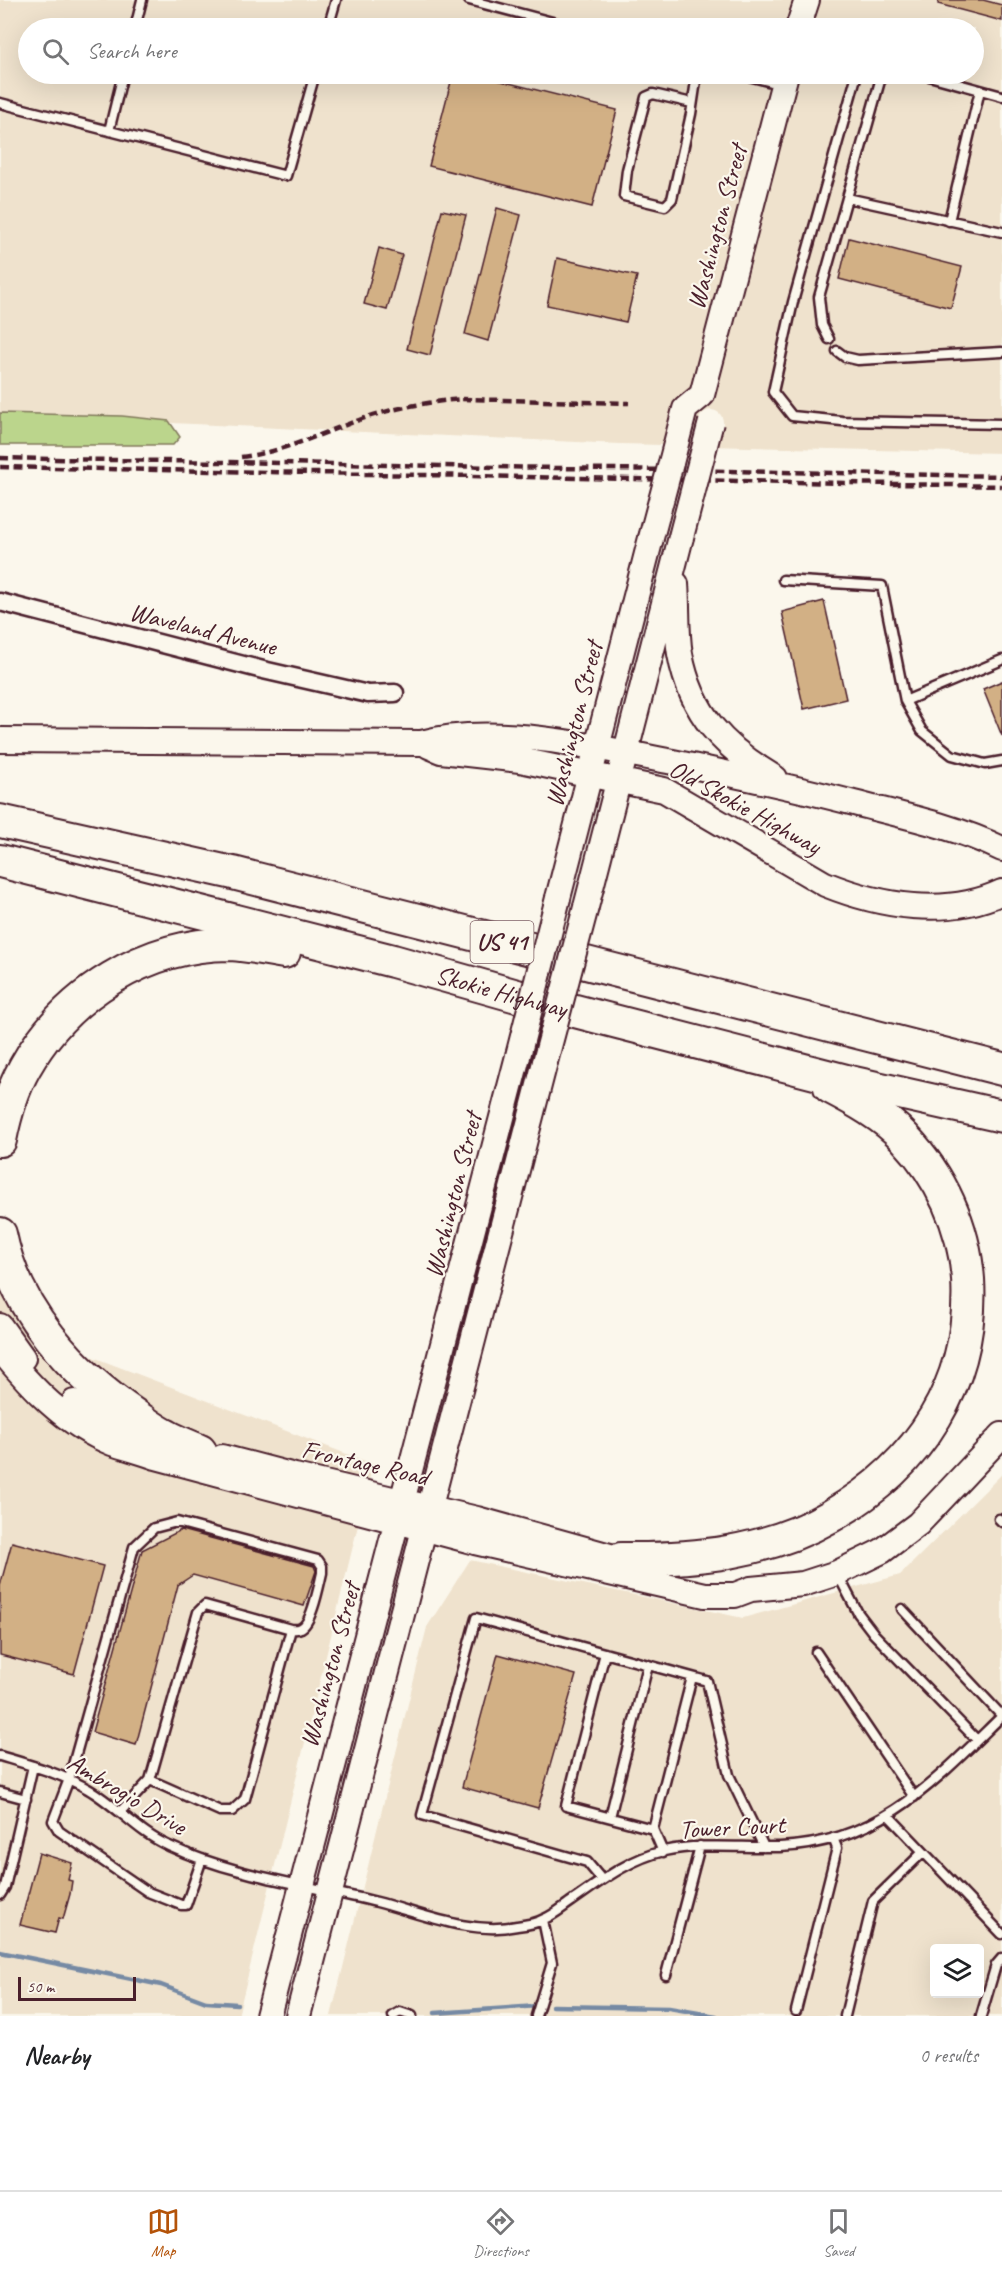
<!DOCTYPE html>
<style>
:root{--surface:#fff;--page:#f6f6f6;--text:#202124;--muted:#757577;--line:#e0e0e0;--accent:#b45309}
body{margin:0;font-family:Caveat,sans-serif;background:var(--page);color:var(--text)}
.controls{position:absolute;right:18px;bottom:18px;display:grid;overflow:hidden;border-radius:6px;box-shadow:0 6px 24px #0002}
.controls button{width:54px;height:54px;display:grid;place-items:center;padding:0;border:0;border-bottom:2px solid var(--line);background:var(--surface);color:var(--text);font:30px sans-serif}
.scale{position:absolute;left:18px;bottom:15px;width:118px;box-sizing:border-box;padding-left:6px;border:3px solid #4a1f2b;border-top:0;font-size:16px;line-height:21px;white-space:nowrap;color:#4a1f2b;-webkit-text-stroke:4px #fbf7ec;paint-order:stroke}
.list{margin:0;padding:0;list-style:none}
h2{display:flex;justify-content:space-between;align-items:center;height:78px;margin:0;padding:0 24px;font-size:26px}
h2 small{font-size:20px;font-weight:400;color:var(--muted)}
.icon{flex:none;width:33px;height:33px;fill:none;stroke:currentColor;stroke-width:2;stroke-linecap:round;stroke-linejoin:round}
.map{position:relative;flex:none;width:1002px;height:2016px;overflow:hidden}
.search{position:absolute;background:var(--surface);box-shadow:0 6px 24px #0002;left:18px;right:18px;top:18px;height:66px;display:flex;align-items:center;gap:15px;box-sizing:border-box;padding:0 21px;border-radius:33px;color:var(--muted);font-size:22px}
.sheet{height:174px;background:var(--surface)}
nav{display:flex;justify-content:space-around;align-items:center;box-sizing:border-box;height:84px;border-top:2px solid var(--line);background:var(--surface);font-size:16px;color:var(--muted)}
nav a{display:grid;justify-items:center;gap:3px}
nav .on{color:var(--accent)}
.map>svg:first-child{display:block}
.built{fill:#efe2cd;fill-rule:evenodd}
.green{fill:#bbd58c;stroke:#827a5c;stroke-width:1.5}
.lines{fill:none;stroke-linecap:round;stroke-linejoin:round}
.stream{stroke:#768aa4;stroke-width:4.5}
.building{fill:#d2b085;stroke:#4a1f2b;stroke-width:1.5}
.lane-casing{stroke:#4a1f2b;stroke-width:13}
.street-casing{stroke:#4a1f2b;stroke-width:21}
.secondary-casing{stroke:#4a1f2b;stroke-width:28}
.highway-casing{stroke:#4a1f2b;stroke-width:36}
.lane{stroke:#fbf7ec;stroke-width:8}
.street{stroke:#fbf7ec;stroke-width:16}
.secondary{stroke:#fbf7ec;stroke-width:24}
.highway{stroke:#fbf7ec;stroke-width:32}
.rail{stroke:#4a1f2b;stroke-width:4.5;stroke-dasharray:9 4.5;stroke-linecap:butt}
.secondary-bridge-casing{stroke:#4a1f2b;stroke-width:28;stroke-linecap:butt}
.secondary-bridge{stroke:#fbf7ec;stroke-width:24}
.labels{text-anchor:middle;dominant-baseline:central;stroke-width:4.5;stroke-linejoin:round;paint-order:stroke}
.shield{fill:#fbf7ec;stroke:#7f6065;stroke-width:1.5}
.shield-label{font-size:24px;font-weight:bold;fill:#4a1f2b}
.street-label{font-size:26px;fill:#4a1f2b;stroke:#fbf7ec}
</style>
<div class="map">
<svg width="1002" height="2016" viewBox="0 0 1002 2016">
<rect width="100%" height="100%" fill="#fbf7ec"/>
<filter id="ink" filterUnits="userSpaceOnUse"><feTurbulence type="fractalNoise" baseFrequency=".0167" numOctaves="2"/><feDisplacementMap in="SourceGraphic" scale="12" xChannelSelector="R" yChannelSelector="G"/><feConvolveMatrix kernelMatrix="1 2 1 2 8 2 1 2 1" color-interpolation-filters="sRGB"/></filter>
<g filter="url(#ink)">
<!-- built -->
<path class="built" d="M0 0H1002V453L620 444 0 415ZM28 28H974V74H28Z
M0 1252 30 1333 373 1464 238 2016H0Z
M1002 1474V2016H331L427 1627 470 1560 743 1618 900 1575ZM934 1948H980V1994H934Z"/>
<!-- green -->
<path class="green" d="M0 413 122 416 169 421 180 437 173 445H0Z"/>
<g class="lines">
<!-- stream -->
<path class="stream" d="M0 1952 161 1985 206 2002 237 2004
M552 2006 669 2008 716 2016
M435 2013 538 2006"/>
</g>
<!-- building -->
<path class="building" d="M939 0H983L1002 5V21L938 4Z
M453 74H473L617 110 592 207 429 166Z
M497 208 521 215 488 341 465 334Z
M442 210 466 215 430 355 407 349Z
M849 238 962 267 951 308 839 279Z
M379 248 402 255 387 310 364 304Z
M557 258 637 276 626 322 547 305Z
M824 601 846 699 804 709 782 612Z
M1002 681V736L983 689Z
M181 1530 314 1566 316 1571 304 1606 193 1575 178 1585 136 1745 92 1732 142 1550Z
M12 1542 103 1566 74 1674 0 1655V1586Z
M498 1654 576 1675 538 1808 462 1787Z
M39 1853 72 1863 68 1880 72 1881 70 1894 63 1919 59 1918 55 1933 20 1925Z"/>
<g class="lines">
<defs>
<path id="lane" d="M469 0 575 28
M135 28 142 0
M328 28 336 0
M741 74 783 85
M857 74 793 302 773 392 792 416 842 421 1002 424
M922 74 1002 96
M0 103 286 176 315 74
M692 103 653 94 646 97 627 170 624 196 665 206 672 199 691 114 697 74
M109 131 123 74
M847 198 1002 232
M949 221 980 90
M829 339 822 325 819 297 882 74
M837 351 845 357 858 360 1002 352
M783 580 882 586 905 701 922 731 952 755 985 764 1002 761
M905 701 1002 660
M999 1519 1002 1522
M837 1573 858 1613 874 1634 977 1740
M902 1609 1002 1716
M816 1652 914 1797
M605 1653 566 1806 653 1829 663 1852
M0 1756C30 1765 60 1773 88 1789 116 1805 139 1833 169 1846 234 1876 308 1885 377 1902 423 1914 470 1935 517 1926 526 1925 537 1923 544 1919 554 1915 563 1907 572 1901 601 1881 629 1859 664 1851 702 1843 741 1848 780 1847 880 1843 935 1781 1002 1716
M0 1792 26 1799
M120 1812 150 1780 198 1612 205 1605 291 1629 245 1799 232 1811H220L150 1780
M889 1816 1002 1934
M610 1817 648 1665
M653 1829 692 1677
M202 1859 186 1905H181L148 1892 59 1831 53 1821 69 1779 134 1547 154 1528 177 1522 318 1560 322 1566V1573C319 1585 312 1623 301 1628 297 1630 295 1629 291 1629
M602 1880 587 1862 422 1815 476 1618 707 1681 729 1775 764 1847
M0 1895 5 1887 33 1766
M666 1975 700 1846
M796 2011 837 1848 833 1838
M393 2016 400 2012 412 2016
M536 2016 552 1963 543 1920
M845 2016 873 1901 923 1852
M981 2016 996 1965 1002 1958"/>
<path id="street" d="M0 602 263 670 368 694 395 693"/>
<path id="secondary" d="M798 28 807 0
M671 463 685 409 702 395 786 74
M676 584C678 607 676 631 680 654 691 714 724 748 775 778
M0 740 421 743C493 723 595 747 668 761 731 774 793 787 854 803 904 816 955 826 1002 849
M429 746 441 751 520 760 664 790 825 884C880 906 946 918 1002 892
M558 898 651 538
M586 907 681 537
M0 1326 23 1358
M0 1349C30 1386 66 1425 112 1443 127 1448 142 1452 156 1457L475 1542 705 1595H735L751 1589 803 1584 837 1573 882 1551 918 1524 1002 1435
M74 1402C97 1419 126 1432 154 1439
M222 1457 295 1476 477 1519 639 1564
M268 2016 518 1056
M298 2016 545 1062"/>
<g id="highway">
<path d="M0 821 233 873 1002 1069"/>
<path id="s1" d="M0 861 393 961 517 996 850 1082 1002 1116"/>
<path d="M0 1140C5 1115 12 1090 25 1067 66 994 146 944 230 944 249 945 266 949 284 952"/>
<path d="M0 1234C15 1310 73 1374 136 1416 146 1423 156 1431 167 1436 178 1442 189 1446 200 1451"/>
<path d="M621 1559C694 1560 767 1553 831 1516 920 1465 974 1382 968 1279 964 1226 941 1176 904 1137 884 1116 855 1100 830 1087"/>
</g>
</defs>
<!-- lane casing -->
<use href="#lane" class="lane-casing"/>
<!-- street casing -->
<use href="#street" class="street-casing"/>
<!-- secondary casing -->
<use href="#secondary" class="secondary-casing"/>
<!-- highway casing -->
<use href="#highway" class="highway-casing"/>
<!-- lane -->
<use href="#lane" class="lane"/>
<!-- street -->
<use href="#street" class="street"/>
<!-- secondary -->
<use href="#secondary" class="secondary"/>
<!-- highway -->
<use href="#highway" class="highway"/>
<!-- rail -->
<path class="rail" d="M241 457C283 452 320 434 359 420 392 408 427 402 462 399L629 403
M0 458 1002 476
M0 467 1002 486"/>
<defs>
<path id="secondary-bridge" d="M681 537 711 422
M651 538 671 463
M518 1056 558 898
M545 1062 586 907"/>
</defs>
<!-- secondary-bridge casing -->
<use href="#secondary-bridge" class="secondary-bridge-casing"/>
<!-- secondary-bridge -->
<use href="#secondary-bridge" class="secondary-bridge"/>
</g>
</g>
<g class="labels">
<!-- shield labels -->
<rect class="shield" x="470.5" y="921" width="63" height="42" rx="4.5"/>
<g class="shield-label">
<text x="502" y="942">US 41</text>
</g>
<!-- street labels -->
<g class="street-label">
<text transform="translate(717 227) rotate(-75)">Washington Street</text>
<text transform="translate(203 629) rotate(14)">Waveland Avenue</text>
<text transform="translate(574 724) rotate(-76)">Washington Street</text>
<text transform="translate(745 807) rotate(29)">Old Skokie Highway</text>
<text stroke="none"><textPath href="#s1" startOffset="518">Skokie Highway</textPath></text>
<text transform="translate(453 1195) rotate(-76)">Washington Street</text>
<text transform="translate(365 1463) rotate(13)">Frontage Road</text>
<text transform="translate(330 1665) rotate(-75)">Washington Street</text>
<text transform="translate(127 1794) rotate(31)">Ambrogio Drive</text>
<text transform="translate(732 1827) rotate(-3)">Tower Court</text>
</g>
</g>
</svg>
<div class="controls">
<button><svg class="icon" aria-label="layers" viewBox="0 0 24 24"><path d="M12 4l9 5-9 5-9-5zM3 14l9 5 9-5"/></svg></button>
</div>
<div class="scale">50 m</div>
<div class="search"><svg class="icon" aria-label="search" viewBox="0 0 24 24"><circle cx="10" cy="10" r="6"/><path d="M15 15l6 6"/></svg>Search here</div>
</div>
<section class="sheet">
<h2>Nearby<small>0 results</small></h2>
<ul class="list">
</ul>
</section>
<nav>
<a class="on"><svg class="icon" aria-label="map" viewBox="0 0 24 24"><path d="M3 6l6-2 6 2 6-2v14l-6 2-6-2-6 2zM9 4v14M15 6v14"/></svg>Map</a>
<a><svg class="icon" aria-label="directions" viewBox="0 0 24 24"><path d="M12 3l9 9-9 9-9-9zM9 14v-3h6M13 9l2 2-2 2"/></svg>Directions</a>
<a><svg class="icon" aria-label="saved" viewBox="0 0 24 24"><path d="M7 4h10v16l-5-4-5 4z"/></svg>Saved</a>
</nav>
